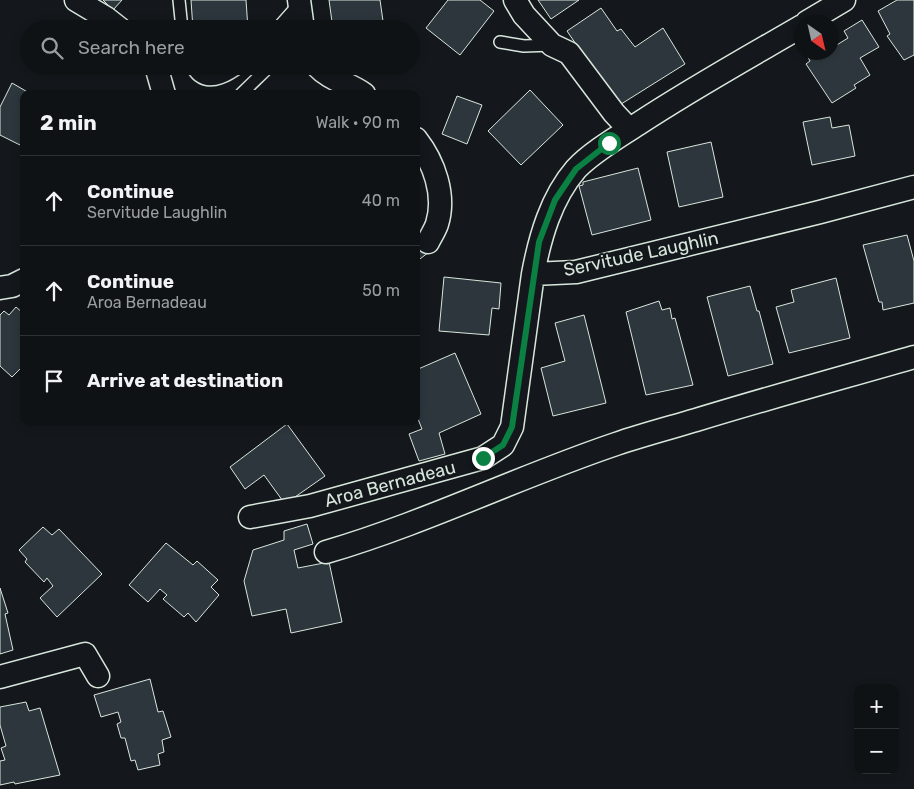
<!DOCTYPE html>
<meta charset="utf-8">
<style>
:root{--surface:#0f1215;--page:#181b1e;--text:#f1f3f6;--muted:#9b9ea0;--line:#2f3234}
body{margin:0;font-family:Rubik,sans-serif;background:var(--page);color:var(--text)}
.controls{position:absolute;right:15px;bottom:15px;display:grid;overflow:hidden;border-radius:10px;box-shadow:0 2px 8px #0003}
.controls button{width:45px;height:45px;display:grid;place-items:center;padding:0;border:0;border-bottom:1px solid var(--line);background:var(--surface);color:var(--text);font:25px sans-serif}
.compass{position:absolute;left:794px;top:15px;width:45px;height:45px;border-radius:50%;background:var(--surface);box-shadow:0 2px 8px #0003;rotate:146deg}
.stop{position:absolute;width:15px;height:15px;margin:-11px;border:4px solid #0b8043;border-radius:50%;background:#fff}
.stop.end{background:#0b8043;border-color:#fff;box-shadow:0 1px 5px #0008}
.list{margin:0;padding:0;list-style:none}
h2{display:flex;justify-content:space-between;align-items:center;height:65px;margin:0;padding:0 20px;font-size:21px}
h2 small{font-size:16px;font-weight:400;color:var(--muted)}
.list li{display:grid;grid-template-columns:32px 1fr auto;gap:15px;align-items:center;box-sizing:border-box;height:90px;padding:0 20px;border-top:1px solid var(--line)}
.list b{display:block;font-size:19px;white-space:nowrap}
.list p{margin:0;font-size:16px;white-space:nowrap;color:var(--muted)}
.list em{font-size:16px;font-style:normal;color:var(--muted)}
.icon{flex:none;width:28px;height:28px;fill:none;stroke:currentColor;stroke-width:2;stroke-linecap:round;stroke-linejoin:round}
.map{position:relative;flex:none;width:914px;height:789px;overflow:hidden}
.search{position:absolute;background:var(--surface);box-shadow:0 2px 8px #0003;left:20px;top:20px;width:400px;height:55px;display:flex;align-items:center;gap:12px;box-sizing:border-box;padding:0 18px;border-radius:28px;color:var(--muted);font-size:19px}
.panel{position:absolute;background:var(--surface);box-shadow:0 2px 8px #0003;left:20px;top:90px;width:400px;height:335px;border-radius:10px}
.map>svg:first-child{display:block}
.building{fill:#2c363c;stroke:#d8e6dc}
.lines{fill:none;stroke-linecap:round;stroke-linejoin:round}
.service-casing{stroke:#d8e6dc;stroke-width:14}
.minor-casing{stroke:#d8e6dc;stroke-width:25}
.service{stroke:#14181c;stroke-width:11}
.minor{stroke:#14181c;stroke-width:22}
.route{stroke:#0b8043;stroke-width:6}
.labels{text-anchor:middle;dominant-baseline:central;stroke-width:4;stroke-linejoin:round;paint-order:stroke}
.street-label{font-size:18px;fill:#d8e6dc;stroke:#14181c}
</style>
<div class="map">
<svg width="914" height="789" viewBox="0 0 914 789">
<rect width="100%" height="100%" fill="#14181c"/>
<!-- building -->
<path class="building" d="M103 0H122L113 10Z
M191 0H246L248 29H193Z
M329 0H380L384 28 333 29Z
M448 0H480L494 11 460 55 426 28Z
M538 0H579L551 19Z
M897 0H914V55L904 60 887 36 890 34 878 11Z
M601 8 617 31 621 29 635 47 663 28 685 64 618 106 567 31Z
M862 20 879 47 860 58 870 75 854 85 856 88 832 103 806 64 810 61 805 52H832V48L848 38 844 31Z
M12 83 31 94H24V147L0 135V107Z
M530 90 563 125 521 165 488 131Z
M457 96 482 105 467 144 442 134Z
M830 117 832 128 849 125 855 156 812 165 803 122Z
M711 142 723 197 679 207 667 152Z
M638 168 651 220 592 235 579 186 583 185V182Z
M907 235 914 261V303L883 310 882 302H879L863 245Z
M416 238 429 252 416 262Z
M444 277 501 283 499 309 492 308 489 335 439 331Z
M836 278 850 338 789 353 776 307 794 302 791 290Z
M750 286 757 311H759L773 364 728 376 707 297Z
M659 301 662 310 670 308 672 319 675 318 693 385 646 395 626 312Z
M16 307 24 314V365L12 377 0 366V315L4 311 9 315Z
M584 315 606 403 553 416 541 368 565 361 555 323Z
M455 353 481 414 439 433 445 454 419 461 409 434 422 429 416 414V370Z
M287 424 325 476 285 504 264 475 245 489 230 467Z
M307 524 313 544 294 550 298 568 329 562 342 622 291 633 286 609 252 616 244 581 253 550 284 540V531Z
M43 527 52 535 59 529 102 574 57 617 40 598 53 586 47 578 44 582 25 562 27 559 19 550Z
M166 543 193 565 197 561 218 580 211 587 219 595 196 622 188 613 184 617 163 599 167 595 160 589 148 602 129 585Z
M0 588 8 613 5 614 13 650 0 654Z
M150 679 158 712 163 711 171 737 162 740 164 752 158 754 160 765 138 770 135 760 131 761 125 738H121L117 724 121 722 118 712 101 717 94 695Z
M26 702 29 711 40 708 60 775 15 784 14 782 0 785V761L5 760 1 748 6 746 0 725V707Z"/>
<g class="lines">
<defs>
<path id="service" d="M179 0 182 29
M277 29 299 4
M500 42 524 46 552 45
M191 66C193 69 196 74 199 76 212 86 230 74 241 66
M241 94 270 66"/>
<path id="minor" d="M76 0 106 18 120 29
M299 0 303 29
M515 0 524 15 552 45 569 53 614 113 629 129
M807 22 844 0
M802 26C747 58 691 89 638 124 618 137 592 152 576 169 551 198 540 237 533 274L576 272 820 212 914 187
M156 66 164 94
M317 66C330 80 349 83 364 94
M416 139C434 162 446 195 437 224 435 230 431 236 428 242
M0 288 12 286 24 280
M250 517 310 506 483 458 503 445 512 427 533 274
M326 552C425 523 518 477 616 444 642 435 669 428 696 420 768 398 841 378 914 357
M0 677 85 654 98 676"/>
</defs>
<!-- service casing -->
<use href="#service" class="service-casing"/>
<!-- minor casing -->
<use href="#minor" class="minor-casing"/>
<!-- service -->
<use href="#service" class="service"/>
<!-- minor -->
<use href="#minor" class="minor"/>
</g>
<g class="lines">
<!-- route -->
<path class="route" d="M483 458 503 445 512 427 539 242 555 200 576 169 609 143"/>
</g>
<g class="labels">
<!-- street labels -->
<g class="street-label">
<text transform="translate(641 254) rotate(-12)">Servitude Laughlin</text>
<text transform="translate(390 484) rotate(-15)">Aroa Bernadeau</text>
</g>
</g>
</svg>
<div class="controls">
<button>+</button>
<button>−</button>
</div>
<svg class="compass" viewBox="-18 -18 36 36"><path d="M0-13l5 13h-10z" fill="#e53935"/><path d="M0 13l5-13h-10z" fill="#9b9ea0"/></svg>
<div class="stop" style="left:609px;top:143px"></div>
<div class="stop end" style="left:483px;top:458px"></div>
<div class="search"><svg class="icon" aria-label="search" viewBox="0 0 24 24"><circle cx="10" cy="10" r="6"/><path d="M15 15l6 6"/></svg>Search here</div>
<section class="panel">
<h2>2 min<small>Walk · 90 m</small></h2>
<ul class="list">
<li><svg class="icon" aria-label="ahead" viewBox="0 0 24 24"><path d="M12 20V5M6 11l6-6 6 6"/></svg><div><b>Continue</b><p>Servitude Laughlin</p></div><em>40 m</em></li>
<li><svg class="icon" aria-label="ahead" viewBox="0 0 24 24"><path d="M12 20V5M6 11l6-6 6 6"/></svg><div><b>Continue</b><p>Aroa Bernadeau</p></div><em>50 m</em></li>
<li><svg class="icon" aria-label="arrive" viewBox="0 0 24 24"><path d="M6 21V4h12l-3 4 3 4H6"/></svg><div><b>Arrive at destination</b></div></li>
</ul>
</section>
</div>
